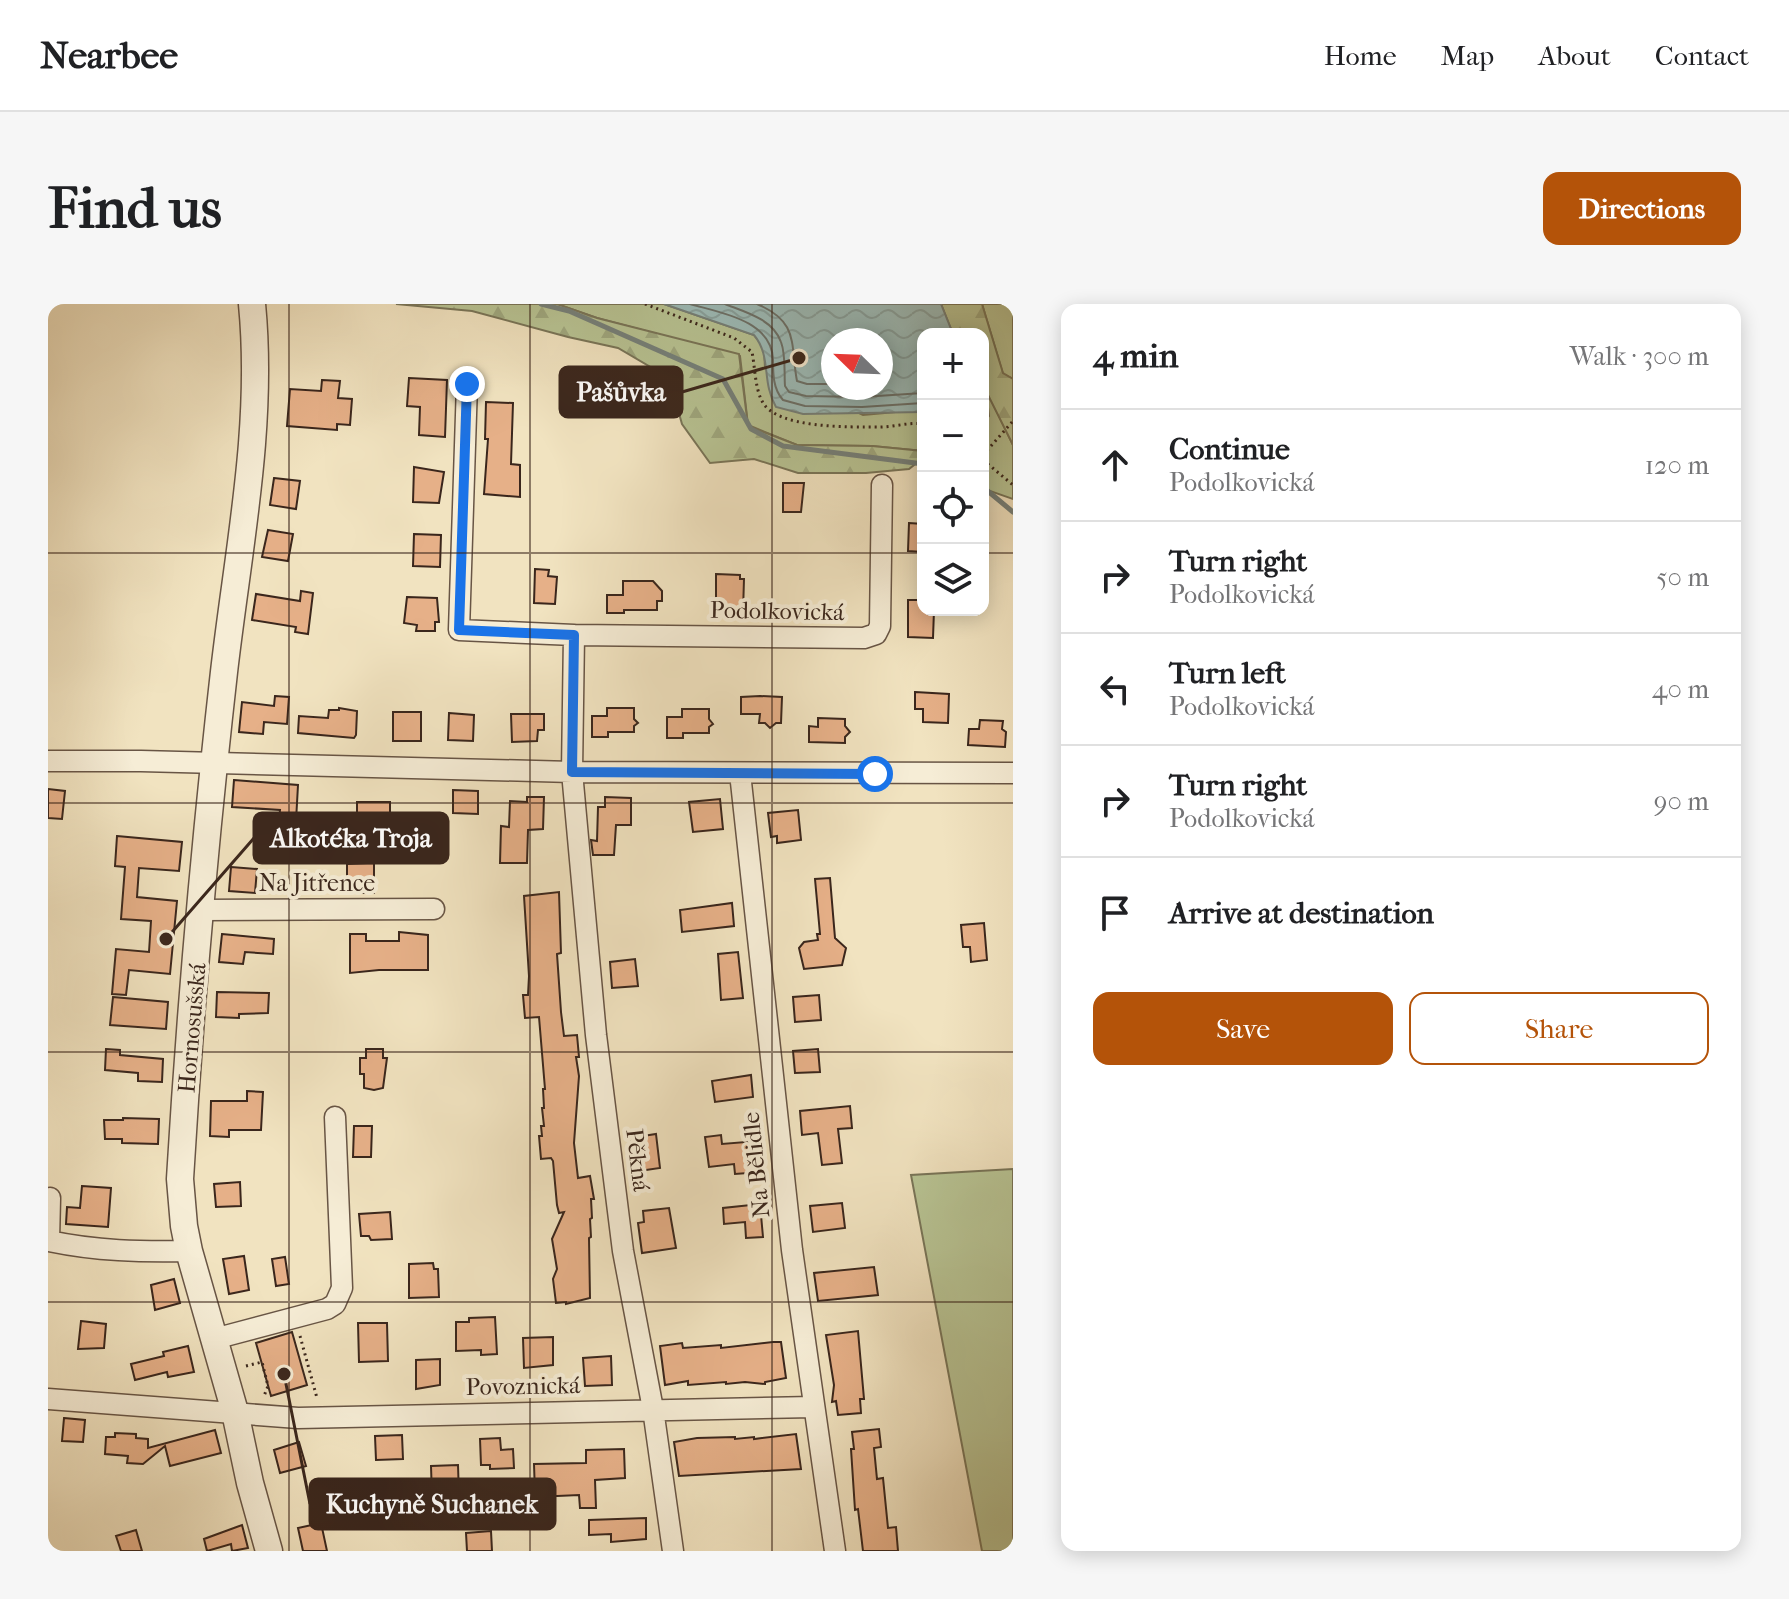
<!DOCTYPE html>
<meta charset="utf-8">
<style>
:root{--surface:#fff;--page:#f6f6f6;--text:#202124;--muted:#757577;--line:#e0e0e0;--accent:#b45309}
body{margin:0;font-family:"IM FELL French Canon",serif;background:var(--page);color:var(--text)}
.controls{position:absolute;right:24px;top:24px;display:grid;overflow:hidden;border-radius:16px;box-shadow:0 4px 20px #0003}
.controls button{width:72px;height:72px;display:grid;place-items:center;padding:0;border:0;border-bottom:2px solid var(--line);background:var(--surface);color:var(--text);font:40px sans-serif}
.compass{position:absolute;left:773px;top:24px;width:72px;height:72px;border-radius:50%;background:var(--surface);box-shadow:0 4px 20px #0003;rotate:293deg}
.stop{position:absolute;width:24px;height:24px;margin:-18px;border:6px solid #1a73e8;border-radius:50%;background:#fff}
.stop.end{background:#1a73e8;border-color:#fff;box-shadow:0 2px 8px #0008}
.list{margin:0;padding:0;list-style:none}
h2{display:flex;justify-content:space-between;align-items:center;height:104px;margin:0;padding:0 32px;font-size:34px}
h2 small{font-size:26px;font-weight:400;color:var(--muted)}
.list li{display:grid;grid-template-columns:52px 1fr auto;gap:24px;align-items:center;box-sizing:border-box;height:112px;padding:0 32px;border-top:2px solid var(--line)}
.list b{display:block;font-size:30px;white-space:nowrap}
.list p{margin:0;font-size:26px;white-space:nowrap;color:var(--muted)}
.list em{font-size:26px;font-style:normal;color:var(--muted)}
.actions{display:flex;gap:16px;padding:24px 32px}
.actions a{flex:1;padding:18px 0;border:2px solid var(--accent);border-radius:16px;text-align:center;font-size:28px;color:var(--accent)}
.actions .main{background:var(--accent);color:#fff}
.icon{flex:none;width:44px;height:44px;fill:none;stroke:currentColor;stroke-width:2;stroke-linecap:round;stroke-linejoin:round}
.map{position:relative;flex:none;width:965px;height:1247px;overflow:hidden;border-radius:16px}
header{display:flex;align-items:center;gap:48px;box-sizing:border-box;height:112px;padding:0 40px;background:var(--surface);border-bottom:2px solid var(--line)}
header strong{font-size:38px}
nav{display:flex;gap:44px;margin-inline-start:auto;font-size:28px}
.intro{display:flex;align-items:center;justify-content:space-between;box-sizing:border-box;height:192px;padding:0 48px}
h1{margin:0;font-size:56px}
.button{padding:20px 36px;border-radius:16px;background:var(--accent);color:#fff;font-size:28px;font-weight:700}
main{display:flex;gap:48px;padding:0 48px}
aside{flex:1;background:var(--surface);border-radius:16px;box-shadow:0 4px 20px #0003}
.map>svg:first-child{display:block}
.green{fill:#b8c494;stroke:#797558;stroke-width:2}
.forest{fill:url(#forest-firs);stroke:#797558;stroke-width:2}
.water{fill:url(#water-waves);stroke:#75817b;stroke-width:2;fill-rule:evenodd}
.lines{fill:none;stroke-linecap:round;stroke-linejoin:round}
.shore{stroke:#6c726b;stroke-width:2}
.stream{stroke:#75817b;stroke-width:5}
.building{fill:#e6b088;stroke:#3a261c;stroke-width:2}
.minor-casing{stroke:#685545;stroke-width:23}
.tertiary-casing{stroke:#685545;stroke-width:29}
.path{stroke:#3a261c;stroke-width:3;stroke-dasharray:2 4;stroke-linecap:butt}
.minor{stroke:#f6edd6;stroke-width:20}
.tertiary{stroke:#f6edd6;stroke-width:26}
.route{stroke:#1a73e8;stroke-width:10}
.grid{fill:none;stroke:#3a261c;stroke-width:2;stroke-opacity:0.55}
.labels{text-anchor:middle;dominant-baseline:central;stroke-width:8;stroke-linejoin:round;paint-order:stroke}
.street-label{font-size:24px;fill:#3a261c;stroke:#f6edd6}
.leader{fill:none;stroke:#3a261c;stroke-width:3}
.callout-dot{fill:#3a261c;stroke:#f6edd6;stroke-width:3}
.callout{fill:#3a261c;stroke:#3a261c;stroke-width:3}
.callout-label{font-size:26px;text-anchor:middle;font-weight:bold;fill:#fff}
</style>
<header>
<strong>Nearbee</strong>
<nav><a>Home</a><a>Map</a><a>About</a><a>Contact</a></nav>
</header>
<div class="intro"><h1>Find us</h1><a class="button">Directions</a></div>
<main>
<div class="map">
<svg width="965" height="1247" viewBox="0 0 965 1247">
<defs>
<pattern id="forest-firs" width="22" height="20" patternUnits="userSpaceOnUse" patternTransform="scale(2)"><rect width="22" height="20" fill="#b8c494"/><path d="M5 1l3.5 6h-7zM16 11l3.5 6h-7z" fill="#9fa87f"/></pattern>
<pattern id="water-waves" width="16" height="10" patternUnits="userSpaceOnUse" patternTransform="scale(2)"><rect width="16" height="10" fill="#9dbdba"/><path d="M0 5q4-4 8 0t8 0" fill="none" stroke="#88a29f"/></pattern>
</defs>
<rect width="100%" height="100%" fill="#f1e3c0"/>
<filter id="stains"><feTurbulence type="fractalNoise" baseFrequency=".0025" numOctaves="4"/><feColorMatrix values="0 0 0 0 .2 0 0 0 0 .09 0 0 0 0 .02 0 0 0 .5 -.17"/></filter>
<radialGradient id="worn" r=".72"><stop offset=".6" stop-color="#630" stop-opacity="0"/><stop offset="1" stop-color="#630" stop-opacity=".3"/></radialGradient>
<!-- green -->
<path class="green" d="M509 0H616L706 31 716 43 717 64 815 111 870 106 875 108V147L824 142 749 141 700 121 692 52 549 14Z
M934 0H965V75L955 70Z
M938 85 965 141V195L939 186 935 181V120L941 112Z
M965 865V1247H934L863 871Z"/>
<!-- forest -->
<path class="forest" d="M348 0H509L549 14 691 50 700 122 749 141 824 142 875 147V154L861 165 818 169H750L706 155 662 159 634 120 621 74 570 44 520 33 424 7Z
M893 0H934L955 69 965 75V141L935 81V30H905Z"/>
<!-- water -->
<path class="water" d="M616 0H893L905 30H875V108L755 110 728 103C713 77 724 53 706 31ZM785 36H833V84H785Z"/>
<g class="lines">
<!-- shore -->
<path class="shore" d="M642 0C673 9 723 16 725 55 725 70 725 85 735 96L757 102 814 103 875 99
M677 0C697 8 725 15 733 38 738 51 736 69 737 82L741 88 758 92 814 93 875 89
M709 0C752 18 742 41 749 77L759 80H785"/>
<!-- stream -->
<path class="stream" d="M493 0 521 7 675 75 703 125 735 142 875 160
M935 183 965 208"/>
</g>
<!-- building -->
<path class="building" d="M361 74 399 76 397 133 371 131 372 103 359 102Z
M274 76 292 77 290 94 304 95 302 121 289 120V126L239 122 242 85 273 87Z
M438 98 465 99 463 160 472 161V193L436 190 440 135H437Z
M366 163 396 168 391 199 365 198Z
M226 174 252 177 248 205 222 201Z
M735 179H756L753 208H735Z
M861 219 875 220V248L860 247Z
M220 226 245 230 240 257 214 253Z
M366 230 393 231 392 263 365 262Z
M487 265 501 266 500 272 509 273 507 300 486 299Z
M668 270 692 271V275H696L695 308H668Z
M575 277H605L614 287V297H609V306H576V309H559V291H575Z
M253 287 265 289 260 330 247 328 248 323 204 316 208 290 252 297Z
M359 293 389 294 391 318H387V327H368L369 321 356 319Z
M860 296H875V306H886L885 334 860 333Z
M867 388 901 390 900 419 875 418V405H867Z
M227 392 241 393 239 420 216 418 215 430 191 428 194 398 226 402Z
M712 392 734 393 733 419H728L722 424 717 419H711L712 410H693V393Z
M291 404 309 407 308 431 306 434 250 429 251 412 280 414 281 406H291Z
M559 404H586V415L590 419 586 422V428H560V433H544V412H559Z
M634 405H661V415L665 420 661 423V429H635V434H619V413H634Z
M345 408H373V437H345Z
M401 409 426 411 425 437 400 436Z
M463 410H496V426H490L489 437 464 438Z
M770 414 797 415V422L802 428 797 433V439L761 438V422L770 423Z
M932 416 955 417 954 425 958 428 957 443 920 441 921 425H931Z
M186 476 250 481 248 517 231 516 232 506 184 503Z
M0 485 17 487 14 515 0 514Z
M405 486 430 487V510L405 509Z
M479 493H496L495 525 480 526 479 559H452L453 522 461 523 462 497 479 498Z
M557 493 583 494V521H568L566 551H545L543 536 549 537 550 503H557Z
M672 495 675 525 645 528 641 498Z
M309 498H342V527H309Z
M750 506 753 536 729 539V532L723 533 720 509Z
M69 532 134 538 131 567 91 564 89 593 129 597 122 670 81 666 78 691 64 690 68 645 101 648 103 617 73 615 77 563 67 562Z
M326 559V589H299V560Z
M183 563 209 565 207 589 181 587Z
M782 574 787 634 798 644 794 661 756 665 751 644 756 638 770 636 769 630H772L767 575Z
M511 588 513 649 509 650 513 708 516 732 529 731 531 753H528L531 772 526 839 530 874 542 872 546 895H543L544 914 542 915 543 933 541 934 542 994 518 1000V998L508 999 505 975 509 965 504 935 516 908 511 909 509 901 505 857 503 854 493 855 491 832H494L493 822H496L494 804H496L495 785H497L491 713 477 714 475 691H480L481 672 476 592Z
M684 599 686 622 634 628 632 606Z
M936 619 939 656 923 658 922 643H915L913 621Z
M351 628 380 631V666H331L302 669V630H318V637H351Z
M174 630 226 635 225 650 197 648 195 660 171 658Z
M690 648 695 694 673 696 670 650Z
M587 655 590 682 564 684 562 658Z
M169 688 221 689 220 709 191 710V714L168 713Z
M771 691 773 716 747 718 745 693Z
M65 693 120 698 118 725 62 721Z
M58 745 72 746V751L115 755 114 778 90 777V769L57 766Z
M318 745H335V754H339L335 784 326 786 316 784V770H312V754H318Z
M770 745 772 768 747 769 745 747Z
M703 771 705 793 667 798 664 777Z
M199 787 215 788 213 826H181V833L162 832 163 797H199Z
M802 802 804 824 790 825 794 859 774 861 770 829 754 831 752 807Z
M75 814 111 815 110 840 74 839V835H57L56 816H75Z
M306 822H324L323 853H305Z
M608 830 612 864 584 868 582 834Z
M673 831 674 840 710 837 713 868 687 870 686 860 661 863 657 833Z
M192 878 193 902 168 903 166 880Z
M34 882 63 884 60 923 18 920 19 903 32 904Z
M794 899 797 924 765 928 762 902Z
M712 900 715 933 698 934 697 918 676 920 675 904Z
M621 904 628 944 594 949 590 919 596 918 595 907Z
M342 908 344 935 323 936 321 932H313L311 910Z
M196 952 201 986 181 990 175 955Z
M237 953 241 980 228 982 224 955Z
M385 959 386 965H390L391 993 361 994V960Z
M826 963 830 991 770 997 766 969Z
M126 975 132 999 107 1006 103 981Z
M447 1013 449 1050 433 1051V1046L408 1047V1018H421V1014Z
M33 1017 58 1020 56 1044 30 1045Z
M310 1019H339L340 1057 311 1058Z
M810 1027 816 1095H812L813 1109 790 1111 788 1097 784 1098 786 1081 778 1031Z
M244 1028 259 1081 223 1092 208 1039Z
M505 1033V1061L476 1064 475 1034Z
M725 1038H733L738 1074 717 1078V1080L697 1078 678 1080V1078L640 1081V1077L617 1081 612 1042 634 1039 635 1044 673 1041V1044Z
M140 1042 146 1068 120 1073 119 1068 87 1076 83 1060 116 1052 115 1048Z
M563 1052 564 1081 537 1082 535 1054Z
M392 1055V1081L368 1085V1056Z
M16 1114 37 1116 35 1138 14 1137Z
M831 1125 833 1143 826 1144 829 1175 835 1174 840 1224 848 1223 850 1247H815L810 1205 807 1206 803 1145H806L804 1128Z
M167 1126 173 1149 122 1162 117 1142 95 1160 79 1159 80 1152 57 1150 58 1133H67V1129L88 1130V1134L100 1135V1144Z
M748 1130 753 1165 631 1172 626 1138 649 1134 687 1133V1135L706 1133V1135Z
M354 1131 355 1155 328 1156 327 1132Z
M452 1134 453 1146 465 1145 466 1164 442 1165V1161H433L432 1135Z
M251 1138 258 1162 232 1169 226 1146Z
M576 1145 577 1174 547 1176 548 1204H532L531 1191 487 1193V1208L465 1209V1191L487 1190 486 1160 538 1159V1146Z
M410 1161 411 1192 384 1193 383 1162Z
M598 1214V1235L563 1238V1230L541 1231V1216Z
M273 1219 279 1247H255L250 1224Z
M194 1221 200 1244 184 1247 183 1240 159 1247 156 1235Z
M88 1226 94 1247H73L68 1232Z
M443 1227 444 1247H419L418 1229Z"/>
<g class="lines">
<defs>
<path id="minor" d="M419 80 411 326 526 331 524 468 548 731 575 947 605 1105 625 1247
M526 331 816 334 828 330 832 322 834 181
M0 457H93L524 468 965 469
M692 469 744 946 787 1247
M154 606 386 605
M2 894 1 937C48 947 93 948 141 947
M166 1035 279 1005 287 1000 294 984 287 813
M0 1095 250 1114 765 1103"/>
<path id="tertiary" d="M204 0C216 123 190 246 176 368 157 536 142 706 132 875L136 922 141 947 187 1108 202 1179 221 1247"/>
</defs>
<!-- minor casing -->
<use href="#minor" class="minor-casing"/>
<!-- tertiary casing -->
<use href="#tertiary" class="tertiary-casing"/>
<!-- path -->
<path class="path" d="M597 0 686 34 704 48C707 63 707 84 714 97 727 125 803 123 831 123 846 123 861 118 875 120
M935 151 965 117
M935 156 965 181
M252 1032 269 1094
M198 1062 214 1058 220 1082 216 1092"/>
<!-- minor -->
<use href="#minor" class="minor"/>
<!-- tertiary -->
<use href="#tertiary" class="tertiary"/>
</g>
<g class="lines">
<!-- route -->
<path class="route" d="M419 80 411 326 526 331 524 468 827 470"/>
</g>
<!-- grid -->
<path class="grid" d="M241 0V1247M482 0V1247M724 0V1247M0 249H875M935 249H965M0 499H965M0 748H965M0 998H965"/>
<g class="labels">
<!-- street labels -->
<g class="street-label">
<text transform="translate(729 307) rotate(1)">Podolkovická</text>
<text x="269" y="579">Na Jitřence</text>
<text transform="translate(144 724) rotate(-85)">Hornosušská</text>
<text transform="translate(590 856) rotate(83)">Pěkná</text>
<text transform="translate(708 861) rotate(-96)">Na Bělidle</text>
<text transform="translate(475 1082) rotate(-1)">Povoznická</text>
</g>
</g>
<!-- callouts -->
<path class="leader" d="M751 54L634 88M118 635L206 534M236 1070L262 1200"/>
<g class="callout-dot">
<circle cx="751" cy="54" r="8"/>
<circle cx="118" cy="635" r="8"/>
<circle cx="236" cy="1070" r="8"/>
</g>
<g class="callout">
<rect x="512" y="63" width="122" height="50" rx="8"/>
<rect x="206" y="509" width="194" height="50" rx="8"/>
<rect x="262" y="1175" width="245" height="50" rx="8"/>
</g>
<g class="callout-label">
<text x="573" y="97">Pašůvka</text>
<text x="303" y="543">Alkotéka Troja</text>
<text x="384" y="1209">Kuchyně Suchanek</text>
</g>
<rect width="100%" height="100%" filter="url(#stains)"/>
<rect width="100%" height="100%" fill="url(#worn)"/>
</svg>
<div class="controls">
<button>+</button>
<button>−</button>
<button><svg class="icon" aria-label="locate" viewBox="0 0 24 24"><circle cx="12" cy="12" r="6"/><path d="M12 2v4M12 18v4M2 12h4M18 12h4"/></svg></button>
<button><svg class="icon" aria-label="layers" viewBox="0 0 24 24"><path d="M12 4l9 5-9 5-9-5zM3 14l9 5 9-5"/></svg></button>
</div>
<svg class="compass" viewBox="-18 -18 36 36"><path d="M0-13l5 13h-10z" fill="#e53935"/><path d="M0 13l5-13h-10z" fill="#757577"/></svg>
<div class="stop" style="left:827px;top:470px"></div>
<div class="stop end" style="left:419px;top:80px"></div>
</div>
<aside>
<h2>4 min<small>Walk · 300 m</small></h2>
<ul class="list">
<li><svg class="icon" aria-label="ahead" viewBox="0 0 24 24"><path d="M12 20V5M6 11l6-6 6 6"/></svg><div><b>Continue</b><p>Podolkovická</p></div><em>120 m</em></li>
<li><svg class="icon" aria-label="right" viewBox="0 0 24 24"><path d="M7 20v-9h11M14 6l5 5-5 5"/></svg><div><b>Turn right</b><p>Podolkovická</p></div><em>50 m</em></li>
<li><svg class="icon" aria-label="left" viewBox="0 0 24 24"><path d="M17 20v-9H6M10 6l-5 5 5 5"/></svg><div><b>Turn left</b><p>Podolkovická</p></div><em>40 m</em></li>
<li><svg class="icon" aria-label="right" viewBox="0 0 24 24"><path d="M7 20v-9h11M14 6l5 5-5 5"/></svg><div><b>Turn right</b><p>Podolkovická</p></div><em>90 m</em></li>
<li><svg class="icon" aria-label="arrive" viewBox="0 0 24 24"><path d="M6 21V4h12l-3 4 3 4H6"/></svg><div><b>Arrive at destination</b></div></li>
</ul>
<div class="actions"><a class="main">Save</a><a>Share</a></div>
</aside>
</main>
